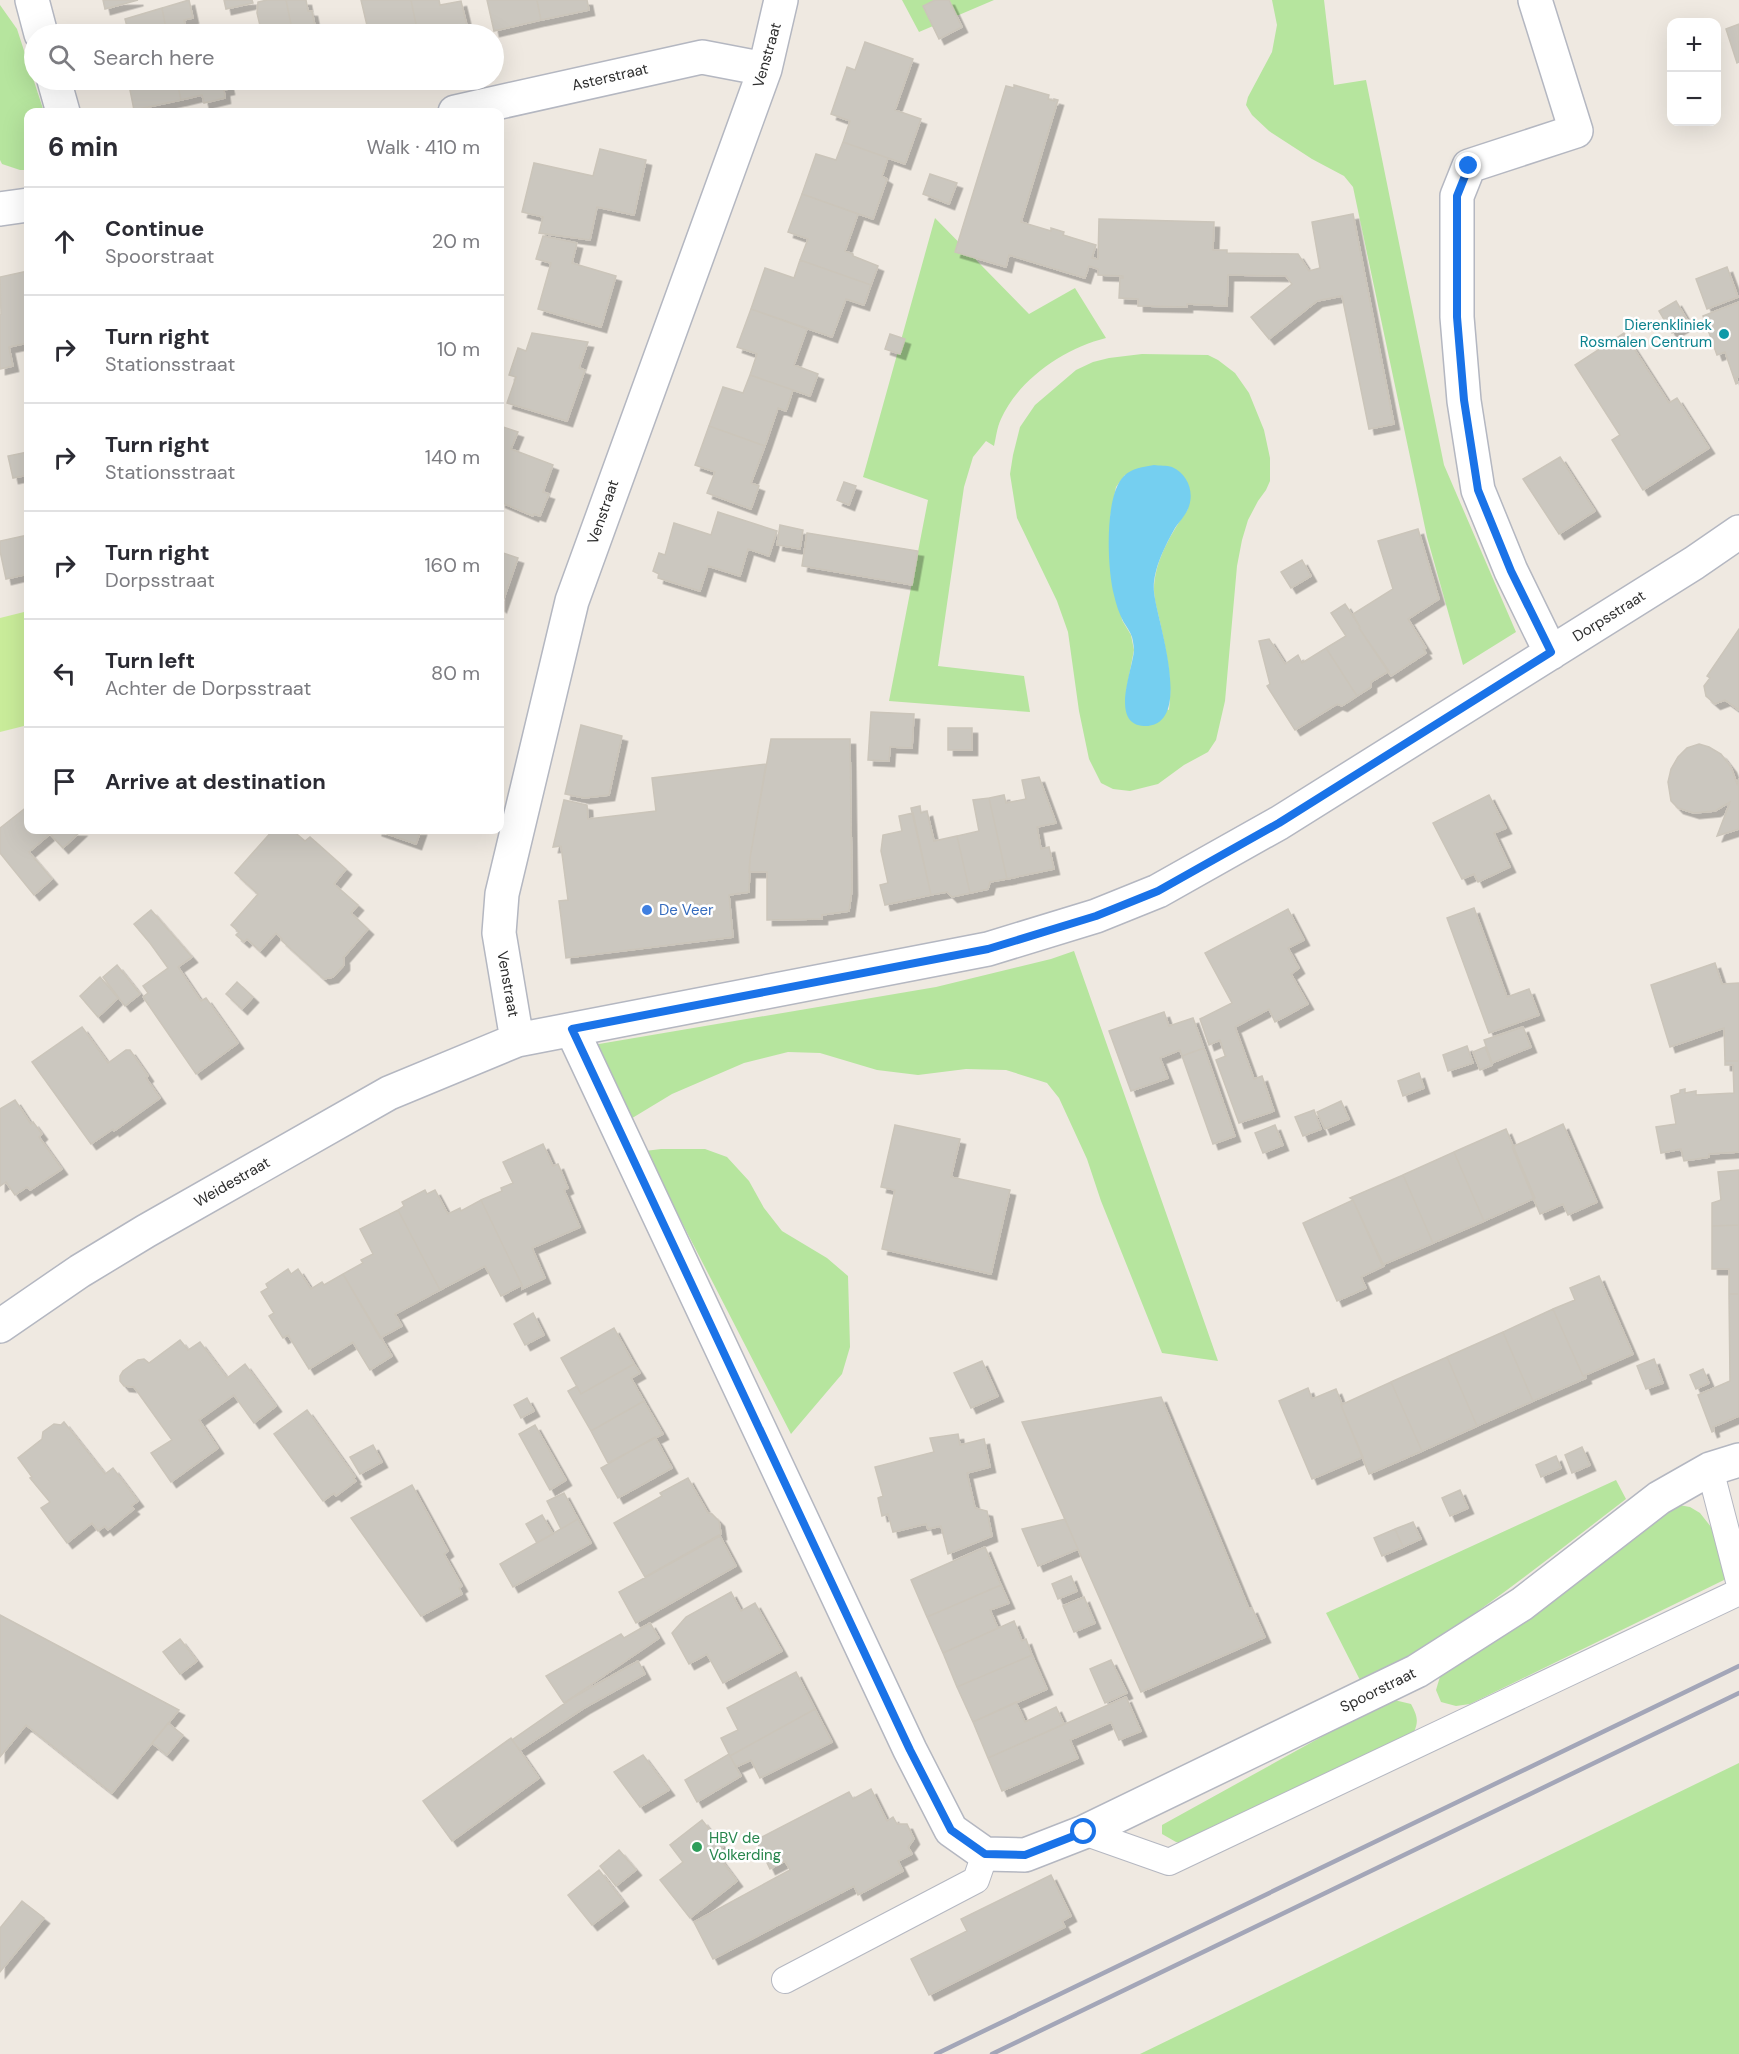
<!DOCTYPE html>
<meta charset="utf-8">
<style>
:root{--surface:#fff;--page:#f7f7f7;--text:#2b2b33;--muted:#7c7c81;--line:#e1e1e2}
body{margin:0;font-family:"DM Sans",sans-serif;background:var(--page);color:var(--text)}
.controls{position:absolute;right:18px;top:18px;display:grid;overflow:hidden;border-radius:12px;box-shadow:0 6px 24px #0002}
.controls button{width:54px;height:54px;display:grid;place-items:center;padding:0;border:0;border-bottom:2px solid var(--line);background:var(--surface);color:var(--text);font:30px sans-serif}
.stop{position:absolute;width:18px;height:18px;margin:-14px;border:4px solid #1a73e8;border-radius:50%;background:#fff}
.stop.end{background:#1a73e8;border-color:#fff;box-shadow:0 2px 6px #0008}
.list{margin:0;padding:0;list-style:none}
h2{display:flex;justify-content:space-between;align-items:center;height:78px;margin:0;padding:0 24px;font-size:26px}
h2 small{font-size:20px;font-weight:400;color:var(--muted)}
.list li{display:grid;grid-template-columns:39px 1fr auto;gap:18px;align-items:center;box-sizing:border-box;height:108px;padding:0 24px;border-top:2px solid var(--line)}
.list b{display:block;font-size:22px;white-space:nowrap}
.list p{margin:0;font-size:20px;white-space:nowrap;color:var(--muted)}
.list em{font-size:20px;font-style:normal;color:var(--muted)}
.icon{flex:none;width:33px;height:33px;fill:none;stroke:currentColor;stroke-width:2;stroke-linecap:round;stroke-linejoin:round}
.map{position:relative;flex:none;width:1739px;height:2054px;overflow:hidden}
.search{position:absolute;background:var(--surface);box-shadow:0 6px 24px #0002;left:24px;top:24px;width:480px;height:66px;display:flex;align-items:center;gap:15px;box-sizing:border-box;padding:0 21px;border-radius:33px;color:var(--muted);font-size:22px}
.panel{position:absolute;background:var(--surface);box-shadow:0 6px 24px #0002;left:24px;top:108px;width:480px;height:726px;border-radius:12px}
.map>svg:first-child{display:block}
.green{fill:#b6e59e;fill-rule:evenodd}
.pitch{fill:#c9ec9a}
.water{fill:#75cff0}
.building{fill:#cbc7bf;stroke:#cbc5ba;stroke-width:1.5;filter:url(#shadow)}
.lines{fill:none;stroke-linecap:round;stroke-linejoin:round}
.service-casing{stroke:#b4b7c1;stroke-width:28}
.minor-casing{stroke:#b4b7c1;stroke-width:36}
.service{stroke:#fff;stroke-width:26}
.minor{stroke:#fff;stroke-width:33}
.rail{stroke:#a3a6b8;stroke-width:4.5}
.route{stroke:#1a73e8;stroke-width:8}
.culture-dot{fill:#0f9aa8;stroke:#fff;stroke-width:2}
.shop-dot{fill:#3f7fe0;stroke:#fff;stroke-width:2}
.leisure-dot{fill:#2e9e5b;stroke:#fff;stroke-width:2}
.labels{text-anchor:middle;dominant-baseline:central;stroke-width:5;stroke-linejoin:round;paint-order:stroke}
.street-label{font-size:15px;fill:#2e2e2e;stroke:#fff}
.culture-label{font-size:15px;fill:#0d838f;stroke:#fff;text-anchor:end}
.shop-label{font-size:15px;fill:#366cbe;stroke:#fff;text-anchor:start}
.leisure-label{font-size:15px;fill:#27864d;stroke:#fff;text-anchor:start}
</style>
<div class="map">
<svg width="1739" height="2054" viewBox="0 0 1739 2054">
<defs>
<filter id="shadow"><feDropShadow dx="5.5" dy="5.5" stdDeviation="0" flood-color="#0004"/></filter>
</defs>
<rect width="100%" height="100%" fill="#efe9e1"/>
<!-- green -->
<path class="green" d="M902 0H994L919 32Z
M1272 0H1324L1334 85 1366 80 1444 465 1516 632 1463 665 1427 537 1353 187 1344 176 1312 159 1269 131 1252 115 1246 105 1248 97 1272 52 1277 25Z
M0 5 17 29 44 112H28V170H20L2 164 0 160Z
M935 218 1029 314 1075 288 1106 338C1065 348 1019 379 1001 419 997 427 996 438 994 446L986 441 973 457 964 487 938 666 1024 676 1030 712 889 701 928 500 863 477Z
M1142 354 1208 355 1218 360 1235 373 1249 393 1264 430 1270 458V481L1266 490 1258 501 1248 520 1242 540 1237 566 1225 701 1216 740 1208 752 1184 765 1158 784 1130 791 1113 789 1101 783 1089 759 1079 711 1068 632 1057 601 1017 518 1010 474 1013 455 1020 427 1035 405 1076 370 1093 362 1109 358ZM1125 475 1188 509C1172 532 1154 561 1154 590 1154 600 1158 612 1160 622 1166 651 1173 680 1169 710L1126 692 1134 650 1131 635 1122 620 1110 518 1116 487Z
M1074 951 1218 1361 1162 1353 1101 1201 1087 1159 1059 1098 1047 1083 1006 1070 966 1069 918 1075 877 1070 820 1053 788 1052 744 1063 672 1094 629 1120 593 1045 936 987 1051 959Z
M661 1149H705L727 1157 749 1181 764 1208 782 1231 827 1258 848 1276 850 1347 842 1374 791 1434 645 1151Z
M1616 1480 1626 1499C1541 1564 1457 1633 1362 1684L1326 1613Z
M1679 1505 1690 1507 1700 1513 1715 1532 1725 1559 1724 1580 1470 1704 1456 1706 1441 1702 1436 1690 1442 1670 1667 1510Z
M1390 1699 1411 1704C1417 1715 1419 1721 1414 1732L1188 1845 1176 1842 1162 1834V1825Z
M1739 1763V2054H1140Z"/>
<!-- pitch -->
<path class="pitch" d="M28 611V725L0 732V618Z"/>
<!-- water -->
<path class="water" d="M1154 465C1159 466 1167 465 1172 467 1188 474 1195 493 1188 509 1185 516 1179 522 1175 528 1165 546 1152 571 1154 592 1156 618 1196 727 1144 726 1109 724 1133 669 1134 650 1134 647 1133 641 1132 637 1130 631 1126 626 1123 621 1119 613 1116 604 1114 595 1107 569 1104 495 1124 476 1132 468 1143 467 1154 465Z"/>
<!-- building -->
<path class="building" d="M103 0H138L105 9Z
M189 0 193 18 184 20 187 34H167L162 8Z
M224 0H252L253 3 226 9Z
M267 0H286L293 34H262L257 13 258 2Z
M286 0H306L308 11H312L316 31 341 26 343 34H293Z
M361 0H411L418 34H369Z
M411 0H439L440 5 461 1 469 34H418Z
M487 0H537L541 20 494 31Z
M537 0H587L589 10 541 20Z
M935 0H949L962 27 939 39 923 6Z
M162 8 167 34H129L125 19Z
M1739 24V62L1737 63 1726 29Z
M865 42 913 59 895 110 921 119 905 164 843 142 850 121 831 114 847 67 855 70Z
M128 80H177L181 100 134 110Z
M177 80H227L229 89 224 90 225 98 204 103 202 95 181 100Z
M1014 85 1049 95 1048 99 1054 101V99L1058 100 1021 222 1051 231V228L1064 232 1063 235 1096 245 1092 258 1098 259 1099 219 1214 222 1213 250H1227V253L1298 254 1309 271 1320 268 1312 222 1353 214 1394 424 1369 429 1342 296 1317 301 1269 339 1251 317 1292 284 1286 276 1228 275 1227 306 1187 304V307L1138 306V299L1119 298 1120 278H1123V276L1098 275V269L1089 266 1085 278 1009 255 1006 267 955 252 1006 86 1014 88Z
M843 142 888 158 882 176 887 179 873 219 802 194 816 154 836 160Z
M600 149 646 160 634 215 597 207 590 240 539 233 543 217 522 212 534 163 593 176Z
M930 174 957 183 949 204 923 194Z
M802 194 858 214 845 251 853 254V256L878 266 871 285 800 260 808 239 788 232Z
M543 236 577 243 572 263 616 276 601 327 538 309 551 263 536 259Z
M800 260 871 285 864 305 846 299 832 337 751 309 765 268 794 278Z
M1727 267 1738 297 1707 309 1696 279Z
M28 271V343L9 347 13 366 0 369V315L1 314 0 277Z
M1676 301 1689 323 1672 333 1659 311Z
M1739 302V376L1736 378 1738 383 1736 384 1725 352 1717 355 1703 316Z
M751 309 807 329 794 365 818 374 810 396 750 375 757 354 737 347Z
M532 333 588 342 579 368 585 370 567 421 507 403 516 377 509 375 518 348 526 351Z
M1624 333 1669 403 1677 398 1709 448 1643 490 1612 440 1620 435 1575 365Z
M890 334 905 339 900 354 885 349Z
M750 375 793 390 786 411 778 408 765 446 709 426 723 387 743 393Z
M500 426 518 432 511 449 553 465 543 492 549 494 540 516 534 514 533 516 500 502Z
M709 426 765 446 751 483 759 486 751 509 707 493 715 472 695 465Z
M28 452V475L13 478 8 456Z
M1560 457 1595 511 1559 534 1523 479Z
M844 482 856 486 849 505 837 500Z
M718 512 777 531 769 556 748 549 740 576 708 566 700 591 658 578 659 574 653 571 659 553 665 555 674 523 711 535Z
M780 525 803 530 800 549 777 545Z
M1418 529 1439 599 1408 619 1426 648 1423 649 1426 653 1391 676 1359 628 1360 627 1353 614 1393 589 1378 541Z
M807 533 918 551 912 585 802 566Z
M28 535V574L6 579 0 551V541Z
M500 552 518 558 501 607 500 606Z
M1302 560 1311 576 1291 588 1281 572Z
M1345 604 1360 627 1359 628 1389 671 1371 682V687L1357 696 1326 648 1346 636 1331 613Z
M1739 629V710L1725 700 1715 704 1706 696 1704 686 1710 678 1707 676Z
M1269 639 1285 664 1298 655 1302 663 1326 648 1357 696 1342 706 1337 704 1295 730 1267 686 1270 684 1259 641Z
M871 712 914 714 912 748 890 747 889 761 868 760Z
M581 725 622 736 609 795 584 798 565 794Z
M948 728H972V750H948Z
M771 739H850L852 890 849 911 822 915V919L767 920V872H749L750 858Z
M1699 744 1709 747 1721 754 1731 767 1737 784 1739 779V829L1717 836 1730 802 1715 811 1694 813 1678 808 1671 801 1668 782 1671 769 1678 757 1687 748Z
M766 764 750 858 749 892 729 895 733 937 566 958 559 901 568 900 561 846 553 847 564 800 587 805 588 819 656 811 652 778Z
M1039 777 1056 823 1037 827 1041 849 1049 847 1054 869 1007 879 989 798 1004 795 1006 803 1026 799 1022 780Z
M1489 795 1506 828 1494 833 1510 867 1478 882 1474 874 1462 879 1433 823Z
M989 798 1007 879 990 882 988 889 970 893 957 836 979 831 973 800Z
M28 806V830L81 831 63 848 50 834 29 852 52 879 34 895 0 853V828Z
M920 806 921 813 927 811 934 841 957 836 970 893 952 897 947 892 931 895 911 808Z
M913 813 931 895 885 905 880 885 888 883 881 851 883 835 902 831 899 816Z
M273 830H292L305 841 310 837 346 869 334 884 358 905 351 913 368 929 343 958 344 959V965L333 977 324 979 281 940 282 939 276 933 260 951 247 939 244 942 236 935 239 932 231 925 258 894 235 873Z
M376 830H421L416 844Z
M1474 908 1507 997 1529 989 1539 1015 1489 1033 1447 918Z
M1288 909 1304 940 1288 948 1299 968 1291 974 1308 1004 1275 1022 1269 1009 1235 1027 1254 1079 1262 1076 1274 1111 1239 1123 1216 1060 1226 1056 1225 1055 1220 1040 1209 1045 1200 1019 1232 1003 1205 953Z
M151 910 192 957 178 967 201 1001 206 998 238 1043 196 1074 143 997 148 993 143 986 168 968 150 943 134 924Z
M1715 963 1722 984 1739 983V1061H1725L1724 1028 1670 1047 1651 985Z
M117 965 140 994 125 1006 103 977Z
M100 977 118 998 98 1017 80 996Z
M237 982 253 997 242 1009 226 994Z
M1164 1012 1169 1026 1193 1018 1204 1048 1182 1056 1180 1050 1160 1058 1168 1078 1131 1091 1109 1031Z
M82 1027 108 1063 126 1050H130L148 1076 146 1078 160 1098 114 1131 113 1129 91 1144 32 1062Z
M1523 1027 1531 1047 1492 1063 1484 1040Z
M1467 1046 1473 1063 1448 1071 1443 1055Z
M1485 1047 1492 1065 1480 1070 1473 1052Z
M1204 1048 1235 1136 1213 1144 1182 1056Z
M1725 1061H1739V1152L1709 1154V1157L1684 1161 1681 1149 1661 1153 1656 1127 1676 1124 1671 1096 1680 1093V1090L1685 1089V1093L1696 1091V1095L1734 1093 1733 1065H1725Z
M1419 1073 1424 1088 1403 1096 1398 1081Z
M15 1100 31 1124 33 1122 42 1134 39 1137 62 1169 30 1190 27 1187 15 1195 6 1182 0 1186V1109Z
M1341 1101 1349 1119 1325 1129 1317 1112Z
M1314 1110 1321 1129 1303 1136 1295 1117Z
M1563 1124 1597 1202 1568 1215 1563 1204 1540 1214 1512 1147Z
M895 1125 960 1139 951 1177 1010 1190 991 1274 882 1249 895 1190 881 1187Z
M1275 1125 1283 1145 1263 1153 1255 1133Z
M1506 1129 1535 1198 1484 1221 1454 1152Z
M543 1144 553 1166 558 1164 568 1188 564 1190 580 1227 532 1248 545 1278 522 1289V1285L481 1200 502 1191 501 1188 513 1183 503 1162Z
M1454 1152 1484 1221 1433 1243 1403 1175Z
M1739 1170V1225L1712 1226V1203L1721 1200 1718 1172Z
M1403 1175 1433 1243 1382 1265 1353 1200 1350 1198Z
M425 1190 427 1194 435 1190 448 1214 460 1208 461 1211 481 1200 522 1285 501 1296 485 1266 440 1290 398 1210 404 1206 402 1202Z
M1353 1200 1384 1266 1361 1277 1366 1288 1337 1301 1303 1223Z
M398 1210 440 1290 395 1314 402 1326 380 1338 343 1274 363 1263 361 1260 373 1254 360 1229Z
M1739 1225V1294H1729V1269H1712V1226Z
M288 1269 291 1274 298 1269 311 1289 322 1282 324 1285 343 1274 392 1356 370 1370 353 1342 309 1369 288 1335 283 1338 269 1316 274 1313 261 1292 268 1288 266 1284Z
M1599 1276 1633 1354 1583 1376 1553 1309 1575 1300 1570 1288Z
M1729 1294H1739V1416L1713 1427 1714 1431 1712 1432 1698 1395 1730 1381Z
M1553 1309 1583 1376 1585 1375 1586 1378 1533 1401 1503 1332Z
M533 1313 544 1335 525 1345 514 1324Z
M614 1328 634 1364 581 1394 561 1358Z
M1503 1332 1533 1401 1477 1426 1447 1357Z
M180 1340 188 1350 200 1342 227 1378 245 1364 276 1406 254 1423 234 1395 199 1420 218 1448 171 1482 151 1453 172 1440 134 1387 124 1386 120 1381V1376L123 1371 138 1360 144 1359 149 1363Z
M1447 1357 1477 1426 1422 1451 1391 1382Z
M1654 1359 1663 1383 1646 1389 1637 1366Z
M982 1361 998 1396 971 1408 954 1373Z
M634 1364 640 1373 631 1378 644 1401 591 1431 568 1391 577 1386 581 1394Z
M1703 1369 1709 1383 1696 1389 1690 1375Z
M1391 1382 1422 1451 1369 1474 1341 1405Z
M1308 1388 1312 1399 1336 1389 1342 1404 1341 1405 1363 1457 1312 1479 1279 1401Z
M1161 1397 1249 1609 1252 1608 1265 1637 1141 1692 1022 1422Z
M527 1398 534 1411 521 1418 514 1405Z
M644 1401 663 1434 608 1463 591 1431Z
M307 1410 355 1477 353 1478 356 1481 336 1496 334 1493 323 1501 274 1434Z
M64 1422 105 1474 113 1468 138 1501 131 1506 134 1509 108 1530 105 1526 98 1531 92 1523 67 1543 41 1508 50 1502 30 1478 32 1477 18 1458 42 1439 43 1432 54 1424 61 1425Z
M535 1425 566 1480 550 1490 519 1434Z
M958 1434 960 1445 984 1439 990 1467 967 1473 975 1508 987 1511 992 1536 948 1554 941 1526 928 1529 926 1524 893 1532 888 1514 882 1516 878 1498 883 1496 875 1467 934 1452 930 1438Z
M655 1437 672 1468 618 1498 601 1468Z
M373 1445 382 1462 360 1474 350 1457Z
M1582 1447 1590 1465 1572 1473 1565 1455Z
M1556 1456 1561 1468 1541 1477 1536 1465Z
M688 1478 708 1513 712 1514 719 1521 721 1534 645 1577 614 1523 662 1496 660 1493Z
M412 1485 448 1551 444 1554 462 1586 459 1588 462 1594 421 1616 351 1518Z
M1460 1490 1468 1508 1450 1516 1442 1498Z
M564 1493 578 1519 561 1529 547 1501Z
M542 1515 553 1534 537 1543 526 1524Z
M578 1519 591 1543 513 1587 500 1564Z
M1065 1519 1078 1549 1038 1566 1022 1529Z
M1413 1522 1421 1539 1403 1547 1395 1529Z
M1395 1529 1403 1547 1382 1556 1374 1538Z
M720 1536 736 1566 636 1623 619 1592Z
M985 1547 1001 1585 927 1617 911 1580Z
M1071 1576 1077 1591 1058 1599 1052 1584Z
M1001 1585 1009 1603 990 1610 998 1628 943 1653 927 1617Z
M731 1592 741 1611 755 1603 782 1651 723 1683 707 1654 689 1664 672 1633 686 1617Z
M1084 1597 1095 1623 1074 1632 1063 1606Z
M0 1615 179 1710 112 1793 26 1725 0 1757Z
M1014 1621 1022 1641 1026 1639 1032 1655 957 1687 943 1653Z
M650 1623 659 1638 564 1703 546 1676 621 1634 624 1638Z
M180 1639 197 1661 180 1674 163 1652Z
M1032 1655 1047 1689 973 1722 957 1687Z
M1111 1660 1127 1693 1105 1703 1090 1669Z
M638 1661 645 1674 584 1708 520 1750 512 1740 574 1697Z
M796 1672 815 1709 730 1756 721 1738 738 1730 727 1708Z
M1126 1697 1141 1731 1119 1740 1111 1722 1070 1740 1078 1758 1002 1791 988 1758Z
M1016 1702 1025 1722 1056 1707 1064 1724 988 1758 973 1722Z
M815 1709 832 1742 760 1778 751 1760 736 1767 730 1756Z
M168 1723 183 1735 167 1755 152 1743Z
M511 1738 539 1778 452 1841 423 1801Z
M729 1754 741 1776 697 1802 685 1780Z
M643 1755 669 1790 640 1807 614 1772Z
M871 1789 887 1821 893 1817 897 1824H907L914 1839 908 1847 912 1854 898 1861 903 1871 858 1895 854 1886 713 1959 694 1922 790 1870 785 1861 770 1869 756 1840 849 1792 853 1799Z
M702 1820 723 1847 716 1853 737 1881 690 1918 660 1880 683 1862 670 1845Z
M619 1850 636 1870 616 1886 600 1866Z
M599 1870 623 1901 592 1925 568 1895Z
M1051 1875 1071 1916 1062 1921 1065 1927 929 1995 911 1959 967 1931 961 1919Z
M22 1901 44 1918 0 1972V1928Z"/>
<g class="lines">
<defs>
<path id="service" d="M1710 1469 1739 1581
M1084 1832 1169 1862 1739 1592
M785 1980 976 1880 985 1854"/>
<path id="minor" d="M32 0 41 34
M1535 0 1576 131 1469 166 1457 196V317L1464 401 1478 490 1511 571 1551 653
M54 80 63 112
M455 112 702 57 765 69
M0 209 28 205
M572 1030 910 1750 951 1830 985 1854 1025 1855 1084 1832 1417 1671 1522 1604 1659 1498 1710 1469 1739 1460
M517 1040 499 933 502 894 572 601 765 69 781 0
M0 1326 80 1271 146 1231 389 1093 517 1040 988 949 1096 916 1158 891 1279 823 1694 563 1739 532"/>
</defs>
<!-- service casing -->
<use href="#service" class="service-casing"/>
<!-- minor casing -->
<use href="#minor" class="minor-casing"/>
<!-- service -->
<use href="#service" class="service"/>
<!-- minor -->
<use href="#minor" class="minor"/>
<!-- rail -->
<path class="rail" d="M936 2054 1739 1666
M992 2054 1739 1693"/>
</g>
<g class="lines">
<!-- route -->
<path class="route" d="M1084 1832 1025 1855 985 1854 951 1830 910 1750 572 1029 988 949 1096 916 1158 891 1279 823 1551 652 1511 571 1478 490 1464 400 1457 317V196L1469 166"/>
</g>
<!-- markers -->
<circle class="culture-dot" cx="1724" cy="334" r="6"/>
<circle class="shop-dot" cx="647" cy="910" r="6"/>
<circle class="leisure-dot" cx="697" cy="1847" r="6"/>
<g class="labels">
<!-- street labels -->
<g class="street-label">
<text transform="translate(767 55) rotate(-74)">Venstraat</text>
<text transform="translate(610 77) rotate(-13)">Asterstraat</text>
<text transform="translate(603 512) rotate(-71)">Venstraat</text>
<text transform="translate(1609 616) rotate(-32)">Dorpsstraat</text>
<text transform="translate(508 984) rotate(80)">Venstraat</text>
<text transform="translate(232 1182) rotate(-30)">Weidestraat</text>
<text transform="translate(1378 1690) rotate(-26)">Spoorstraat</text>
</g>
<!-- culture labels -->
<g class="culture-label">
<text x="1712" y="325">Dierenkliniek<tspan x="1712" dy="17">Rosmalen Centrum</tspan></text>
</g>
<!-- shop labels -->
<g class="shop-label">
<text x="659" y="910">De Veer</text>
</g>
<!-- leisure labels -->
<g class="leisure-label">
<text x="709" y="1838">HBV de<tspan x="709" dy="17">Volkerding</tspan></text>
</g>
</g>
</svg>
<div class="controls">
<button>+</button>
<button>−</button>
</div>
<div class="stop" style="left:1084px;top:1832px"></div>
<div class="stop end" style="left:1469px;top:166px"></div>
<div class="search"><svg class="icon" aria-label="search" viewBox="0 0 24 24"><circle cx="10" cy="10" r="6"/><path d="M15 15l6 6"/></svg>Search here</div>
<section class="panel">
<h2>6 min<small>Walk · 410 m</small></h2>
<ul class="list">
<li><svg class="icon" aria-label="ahead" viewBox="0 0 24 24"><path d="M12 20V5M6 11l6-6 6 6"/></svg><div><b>Continue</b><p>Spoorstraat</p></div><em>20 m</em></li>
<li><svg class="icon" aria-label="right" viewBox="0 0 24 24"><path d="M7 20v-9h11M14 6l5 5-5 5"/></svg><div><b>Turn right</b><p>Stationsstraat</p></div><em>10 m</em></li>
<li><svg class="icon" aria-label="right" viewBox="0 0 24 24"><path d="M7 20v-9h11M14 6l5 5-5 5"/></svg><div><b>Turn right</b><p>Stationsstraat</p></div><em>140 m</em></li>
<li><svg class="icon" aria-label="right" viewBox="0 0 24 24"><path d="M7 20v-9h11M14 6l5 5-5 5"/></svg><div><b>Turn right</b><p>Dorpsstraat</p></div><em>160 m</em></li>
<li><svg class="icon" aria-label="left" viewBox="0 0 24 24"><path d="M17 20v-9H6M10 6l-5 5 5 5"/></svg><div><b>Turn left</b><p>Achter de Dorpsstraat</p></div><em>80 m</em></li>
<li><svg class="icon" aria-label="arrive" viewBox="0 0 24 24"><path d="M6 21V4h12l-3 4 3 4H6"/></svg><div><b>Arrive at destination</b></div></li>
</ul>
</section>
</div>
